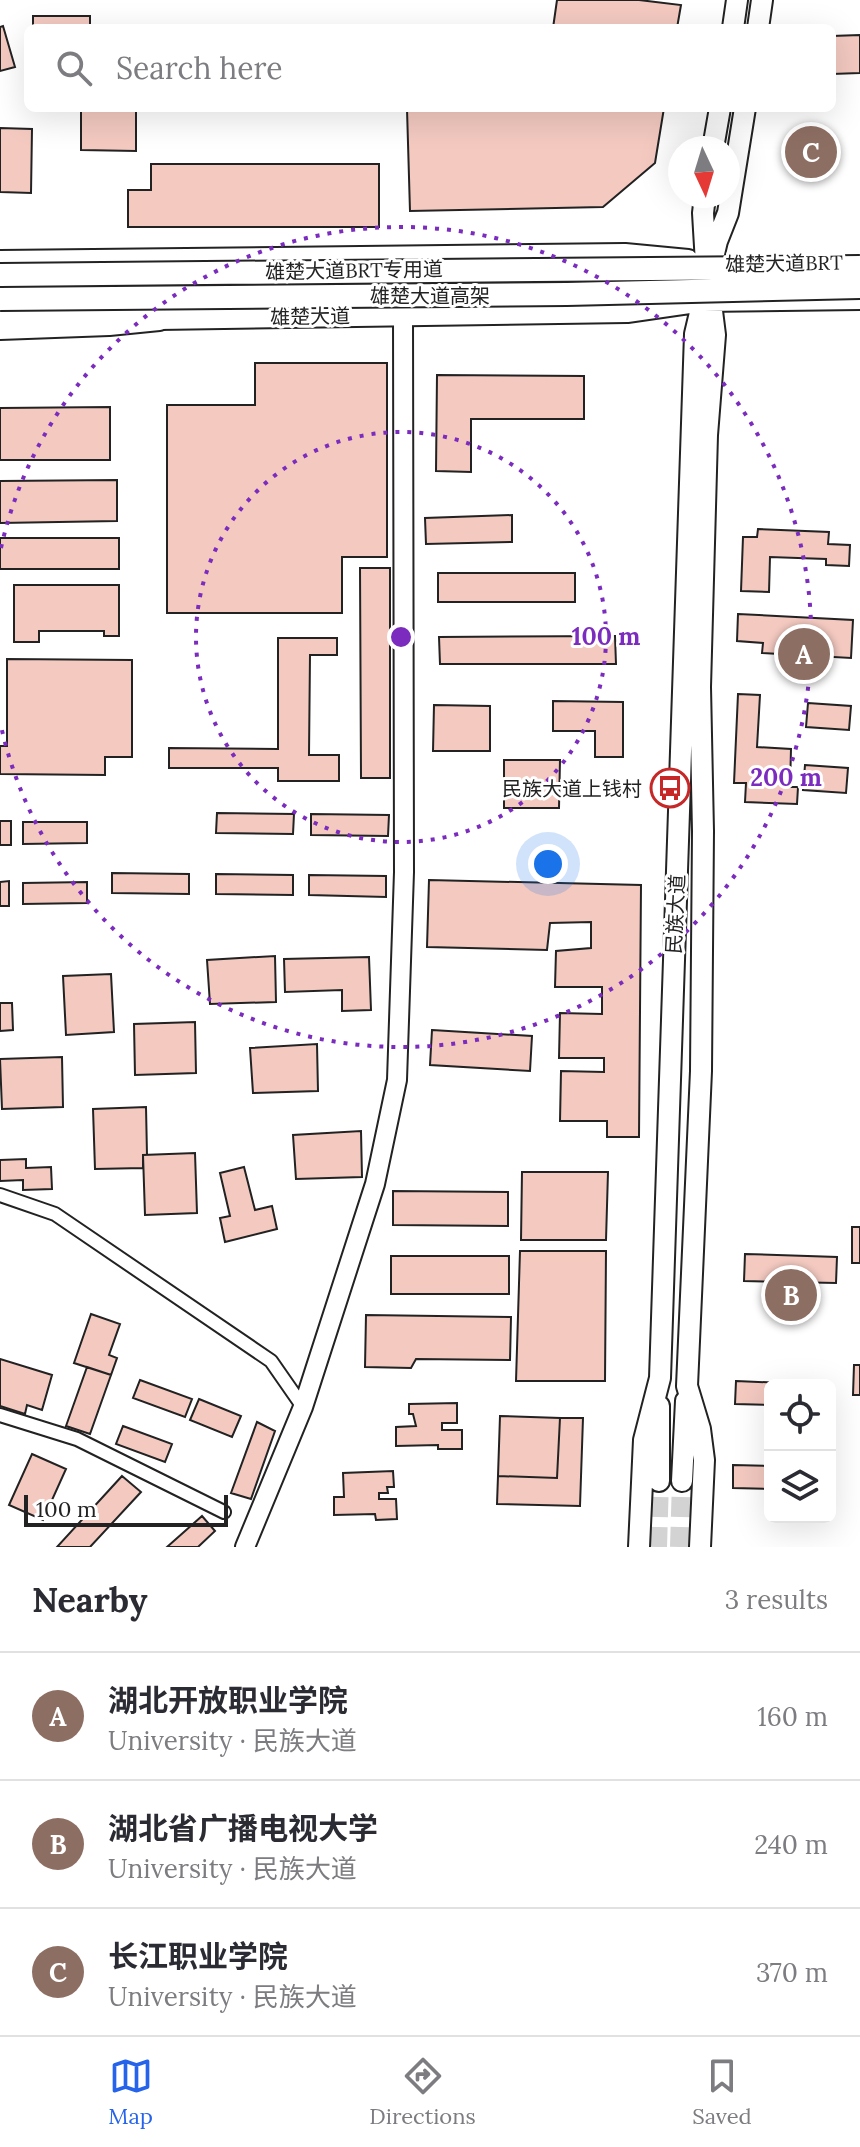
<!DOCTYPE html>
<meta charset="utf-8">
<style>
:root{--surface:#fff;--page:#f7f7f7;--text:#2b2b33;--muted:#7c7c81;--line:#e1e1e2;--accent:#2563eb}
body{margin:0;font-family:Lora,"Noto Sans SC",serif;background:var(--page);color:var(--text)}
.controls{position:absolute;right:24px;bottom:24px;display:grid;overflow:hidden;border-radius:12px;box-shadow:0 8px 32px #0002}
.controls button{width:72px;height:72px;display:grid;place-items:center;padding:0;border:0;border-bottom:2px solid var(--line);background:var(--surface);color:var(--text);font:40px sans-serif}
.compass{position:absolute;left:668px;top:136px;width:72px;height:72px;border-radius:50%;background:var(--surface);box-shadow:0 8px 32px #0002;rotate:176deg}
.scale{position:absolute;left:24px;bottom:20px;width:204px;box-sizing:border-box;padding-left:8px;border:4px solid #222;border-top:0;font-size:22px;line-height:28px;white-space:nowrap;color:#222;-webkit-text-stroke:6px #fff;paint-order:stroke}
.you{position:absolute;left:548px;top:864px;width:28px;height:28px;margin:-20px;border:6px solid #fff;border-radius:50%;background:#1a73e8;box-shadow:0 0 0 12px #1a73e833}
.badge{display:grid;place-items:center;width:52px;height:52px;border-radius:50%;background:var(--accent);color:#fff;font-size:26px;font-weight:700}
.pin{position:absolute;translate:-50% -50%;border:4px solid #fff;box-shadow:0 2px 8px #0006}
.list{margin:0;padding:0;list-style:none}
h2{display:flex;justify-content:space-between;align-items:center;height:104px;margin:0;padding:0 32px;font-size:34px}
h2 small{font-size:26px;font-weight:400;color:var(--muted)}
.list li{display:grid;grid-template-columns:52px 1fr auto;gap:24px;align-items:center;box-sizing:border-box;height:128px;padding:0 32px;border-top:2px solid var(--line)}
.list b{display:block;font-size:30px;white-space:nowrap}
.list p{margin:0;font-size:26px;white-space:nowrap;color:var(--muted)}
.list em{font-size:26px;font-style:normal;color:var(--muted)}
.icon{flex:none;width:44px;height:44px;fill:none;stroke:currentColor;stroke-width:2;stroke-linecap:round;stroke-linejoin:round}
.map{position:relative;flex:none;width:860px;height:1547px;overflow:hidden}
.search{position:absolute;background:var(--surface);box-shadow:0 8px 32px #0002;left:24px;right:24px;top:24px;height:88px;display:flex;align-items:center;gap:20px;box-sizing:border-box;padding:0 28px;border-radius:12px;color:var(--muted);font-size:30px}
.sheet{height:488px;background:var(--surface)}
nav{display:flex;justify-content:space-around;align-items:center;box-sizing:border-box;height:112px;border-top:2px solid var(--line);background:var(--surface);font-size:22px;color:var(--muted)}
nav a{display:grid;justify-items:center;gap:4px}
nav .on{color:var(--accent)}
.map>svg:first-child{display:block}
.building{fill:#f3c9c0;stroke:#222;stroke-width:2}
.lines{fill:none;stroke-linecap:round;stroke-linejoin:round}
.primary-tunnel{stroke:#d3d3d3;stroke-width:20;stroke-dasharray:20 10;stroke-linecap:butt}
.lane-casing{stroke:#222;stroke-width:10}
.street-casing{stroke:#222;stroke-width:16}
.secondary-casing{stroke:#222;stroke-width:22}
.primary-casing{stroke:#222;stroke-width:24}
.highway-casing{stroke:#222;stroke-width:26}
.lane{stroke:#fff;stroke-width:6}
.street{stroke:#fff;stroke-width:12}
.secondary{stroke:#fff;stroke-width:18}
.primary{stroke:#fff;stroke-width:20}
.highway{stroke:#fff;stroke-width:22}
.highway-bridge-casing{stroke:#222;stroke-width:26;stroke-linecap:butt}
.highway-bridge{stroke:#fff;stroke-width:22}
.ring{fill:none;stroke:#7b2cbf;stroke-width:4;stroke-dasharray:4 8}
.labels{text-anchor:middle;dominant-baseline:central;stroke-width:6;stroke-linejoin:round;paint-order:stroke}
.street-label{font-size:20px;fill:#222;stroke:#fff}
.poi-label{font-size:20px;fill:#222;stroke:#fff;text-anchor:end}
.centre{fill:#7b2cbf;stroke:#fff;stroke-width:4}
.ring-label{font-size:24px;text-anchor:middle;font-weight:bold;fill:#7b2cbf;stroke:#fff;stroke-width:6;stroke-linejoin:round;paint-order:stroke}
</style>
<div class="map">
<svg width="860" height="1547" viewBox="0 0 860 1547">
<rect width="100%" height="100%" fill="#fff"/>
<!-- building -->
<path class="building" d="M557 0H639L681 5 677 28H553Z
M33 16H90V28H33Z
M3 26 15 67 0 71V27Z
M860 35V73L832 74V36Z
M81 108H136V151L81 150Z
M541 108H664L655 163 603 207 410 211 407 109Z
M0 128 32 129 31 193 0 192Z
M151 164H379V227H128V190H151Z
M255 363H387V557H342V613H167V405H255Z
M437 375 584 376V419H471V472L436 471Z
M110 407V460H0V408Z
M117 480V521L0 523V481Z
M512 515V542L426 544 425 518Z
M758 529 829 532 828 544 850 545 849 566 826 565V559L770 557 769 592 741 591 743 537H757Z
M0 538H119V569H0Z
M360 568H390V778H361Z
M438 573H575V602H438Z
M14 585H119V636H104V631H39V642H14Z
M738 614 853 620 851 658 762 653 763 643 737 641Z
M615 636 616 664H440L439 637Z
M278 638H337V655H310L309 755H339V781H278V768H169V748L278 749Z
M7 659 132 660V757H105V775L0 774V746H7Z
M738 694 760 695 757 747 791 749 790 787H798L797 804 745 802 746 783H734Z
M553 701 623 702V757H595V731H553Z
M808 703 851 706 849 730 806 727Z
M434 705 490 706V751H433Z
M504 760H560L559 808H504Z
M805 765 848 768 846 793 803 790Z
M217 813 294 814 293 834 216 833Z
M311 814 389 815 388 836 311 835Z
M0 821H11V845H0Z
M23 822H87V843L23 844Z
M112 873 189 874V894L112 893Z
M216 874 293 875V895L216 894Z
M309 875 386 876V897L309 895Z
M429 880 641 885 639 1137H607V1121H560L561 1071 604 1072V1058H559L560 1013 602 1014V987H555L556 951 591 948V922L550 923 547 950 427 947Z
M9 881V906H0V882Z
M87 882V903L23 904V883Z
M275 956 276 1002 210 1004 207 960Z
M369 957 371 1010 342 1011V990L285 992 284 959Z
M111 974 114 1032 66 1035 63 976Z
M0 1003H12L13 1030 0 1031Z
M195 1022 196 1073 135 1075 134 1024Z
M432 1030 532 1036 530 1071 430 1065Z
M317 1044 318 1091 253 1093 250 1048Z
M62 1057 63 1107 2 1109 0 1059Z
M146 1107 147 1155H143V1168L95 1169 93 1109Z
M361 1131 362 1177 296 1179 293 1135Z
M195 1153 197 1213 145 1215 143 1155Z
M26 1159V1168L51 1167 52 1189 23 1190V1180L0 1181V1160Z
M244 1167 255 1210 272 1206 277 1229 225 1242 220 1218 230 1216 220 1173Z
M522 1172H608L606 1240H521Z
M393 1191 508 1192V1226L393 1225Z
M852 1227H860V1263H852Z
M520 1251H606L605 1381H516Z
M745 1254 837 1257 836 1283 744 1281Z
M391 1256H509V1294H391Z
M91 1314 120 1324 109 1355 117 1358 111 1375 74 1363Z
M366 1315 511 1317 510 1360 416 1359 411 1368 365 1367Z
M0 1359 52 1375 42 1410 27 1405 25 1414 0 1406Z
M854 1365H860V1395H853Z
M87 1367 111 1375 90 1434 66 1426Z
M140 1380 192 1399 185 1417 133 1398Z
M736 1381 831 1385 830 1408V1385H770V1405L735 1404Z
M199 1399 241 1416 232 1437 190 1420Z
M457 1403V1423H442V1430H462V1449H438V1445L396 1446V1427L416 1426 413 1414H409V1404Z
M500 1416 560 1418 557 1478 498 1476Z
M560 1418H583L580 1506 497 1504 498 1476 557 1478Z
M257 1422 275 1431 251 1499 231 1493Z
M123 1426 172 1444 165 1462 116 1444Z
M32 1454 66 1469 43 1520 9 1505Z
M733 1465 770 1466V1489L733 1488Z
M393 1471 394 1487H387L388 1493H379V1499H396L397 1519 376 1520 375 1514 334 1515V1497H344L343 1473Z
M122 1476 141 1492 90 1547H57Z
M202 1516 215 1531 198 1547H167Z"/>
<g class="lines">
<!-- primary-tunnel -->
<path class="primary-tunnel" d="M657 1547 659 1481
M680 1547 682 1481"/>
<defs>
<path id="lane" d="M504 284 632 281"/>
<path id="street" d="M0 1195 55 1214 271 1361 303 1407
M0 1415 77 1439 224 1512"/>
<path id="secondary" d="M245 1547 303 1407 375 1184 397 1080 404 872 403 315"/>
<path id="primary" d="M733 28 737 0
M758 28 762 0
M713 148 720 108
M705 196 703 213 706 263
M0 261 625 254 688 260
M0 313 108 312 159 319 627 312 703 301 860 299
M659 1481V1406
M682 1481 686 1401
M639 1547 644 1440 660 1378 695 334 717 241 728 213 745 108
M700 1547 704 1460 700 1429 687 1386 701 1071 703 831 700 687 707 435 715 335 710 295"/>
<path id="highway" d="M0 328 109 324 159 319"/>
</defs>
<!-- lane casing -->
<use href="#lane" class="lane-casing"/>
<!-- street casing -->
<use href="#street" class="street-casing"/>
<!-- secondary casing -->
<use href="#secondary" class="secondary-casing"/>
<!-- primary casing -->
<use href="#primary" class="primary-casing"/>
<!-- highway casing -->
<use href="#highway" class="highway-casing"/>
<!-- lane -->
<use href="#lane" class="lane"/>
<!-- street -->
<use href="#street" class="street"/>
<!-- secondary -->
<use href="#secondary" class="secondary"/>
<!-- primary -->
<use href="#primary" class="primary"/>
<!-- highway -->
<use href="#highway" class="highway"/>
<defs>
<path id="highway-bridge" d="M0 275 860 267
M0 299 567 294 860 287"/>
</defs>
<!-- highway-bridge casing -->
<use href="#highway-bridge" class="highway-bridge-casing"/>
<!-- highway-bridge -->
<use href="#highway-bridge" class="highway-bridge"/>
</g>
<!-- distance rings -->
<g class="ring">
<circle cx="401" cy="637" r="205"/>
<path d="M1 548A410 410 0 1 1 1 726"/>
</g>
<!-- icons -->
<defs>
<symbol id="bus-ring" viewBox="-11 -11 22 22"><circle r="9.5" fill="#fff" stroke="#c62828" stroke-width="1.5"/><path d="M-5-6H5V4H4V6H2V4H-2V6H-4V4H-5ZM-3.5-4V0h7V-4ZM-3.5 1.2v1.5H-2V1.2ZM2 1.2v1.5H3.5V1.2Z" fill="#c62828"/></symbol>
</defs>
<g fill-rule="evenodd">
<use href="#bus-ring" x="648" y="766" width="44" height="44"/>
</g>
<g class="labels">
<!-- street labels -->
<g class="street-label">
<text transform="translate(784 263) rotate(-1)">雄楚大道BRT</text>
<text transform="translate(354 270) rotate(-1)">雄楚大道BRT专用道</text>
<text x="430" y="295">雄楚大道高架</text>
<text transform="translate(310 316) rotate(-1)">雄楚大道</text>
<text transform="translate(675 914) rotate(-87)">民族大道</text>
</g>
<!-- poi labels -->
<g class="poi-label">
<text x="642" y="788">民族大道上钱村</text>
</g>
</g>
<circle cx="401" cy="637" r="12" class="centre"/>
<g class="ring-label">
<text x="606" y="645">100 m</text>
<text x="786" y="786">200 m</text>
</g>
</svg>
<div class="controls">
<button><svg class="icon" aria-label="locate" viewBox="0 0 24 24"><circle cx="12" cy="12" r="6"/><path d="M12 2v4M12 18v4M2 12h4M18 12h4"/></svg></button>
<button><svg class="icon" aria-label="layers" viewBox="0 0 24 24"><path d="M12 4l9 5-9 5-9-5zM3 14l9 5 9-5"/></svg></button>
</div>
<svg class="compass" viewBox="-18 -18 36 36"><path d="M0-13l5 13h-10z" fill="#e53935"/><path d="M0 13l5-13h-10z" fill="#7c7c81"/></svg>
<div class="scale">100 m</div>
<div class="you"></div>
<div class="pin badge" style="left:804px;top:654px;background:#8d6e63">A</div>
<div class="pin badge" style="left:791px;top:1295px;background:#8d6e63">B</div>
<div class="pin badge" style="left:811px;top:152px;background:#8d6e63">C</div>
<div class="search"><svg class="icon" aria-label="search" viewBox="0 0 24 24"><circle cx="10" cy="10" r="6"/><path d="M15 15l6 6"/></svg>Search here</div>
</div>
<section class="sheet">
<h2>Nearby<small>3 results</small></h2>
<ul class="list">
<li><span class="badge" style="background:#8d6e63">A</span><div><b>湖北开放职业学院</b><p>University · 民族大道</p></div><em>160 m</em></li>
<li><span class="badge" style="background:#8d6e63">B</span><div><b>湖北省广播电视大学</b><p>University · 民族大道</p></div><em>240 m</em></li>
<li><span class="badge" style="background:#8d6e63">C</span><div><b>长江职业学院</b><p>University · 民族大道</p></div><em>370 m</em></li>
</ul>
</section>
<nav>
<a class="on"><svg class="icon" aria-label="map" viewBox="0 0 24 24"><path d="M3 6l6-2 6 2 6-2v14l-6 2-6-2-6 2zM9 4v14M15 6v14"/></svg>Map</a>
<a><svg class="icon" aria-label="directions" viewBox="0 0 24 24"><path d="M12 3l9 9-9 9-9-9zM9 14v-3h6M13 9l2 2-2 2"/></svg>Directions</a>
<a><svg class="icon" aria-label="saved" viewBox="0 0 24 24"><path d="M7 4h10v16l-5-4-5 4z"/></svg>Saved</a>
</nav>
